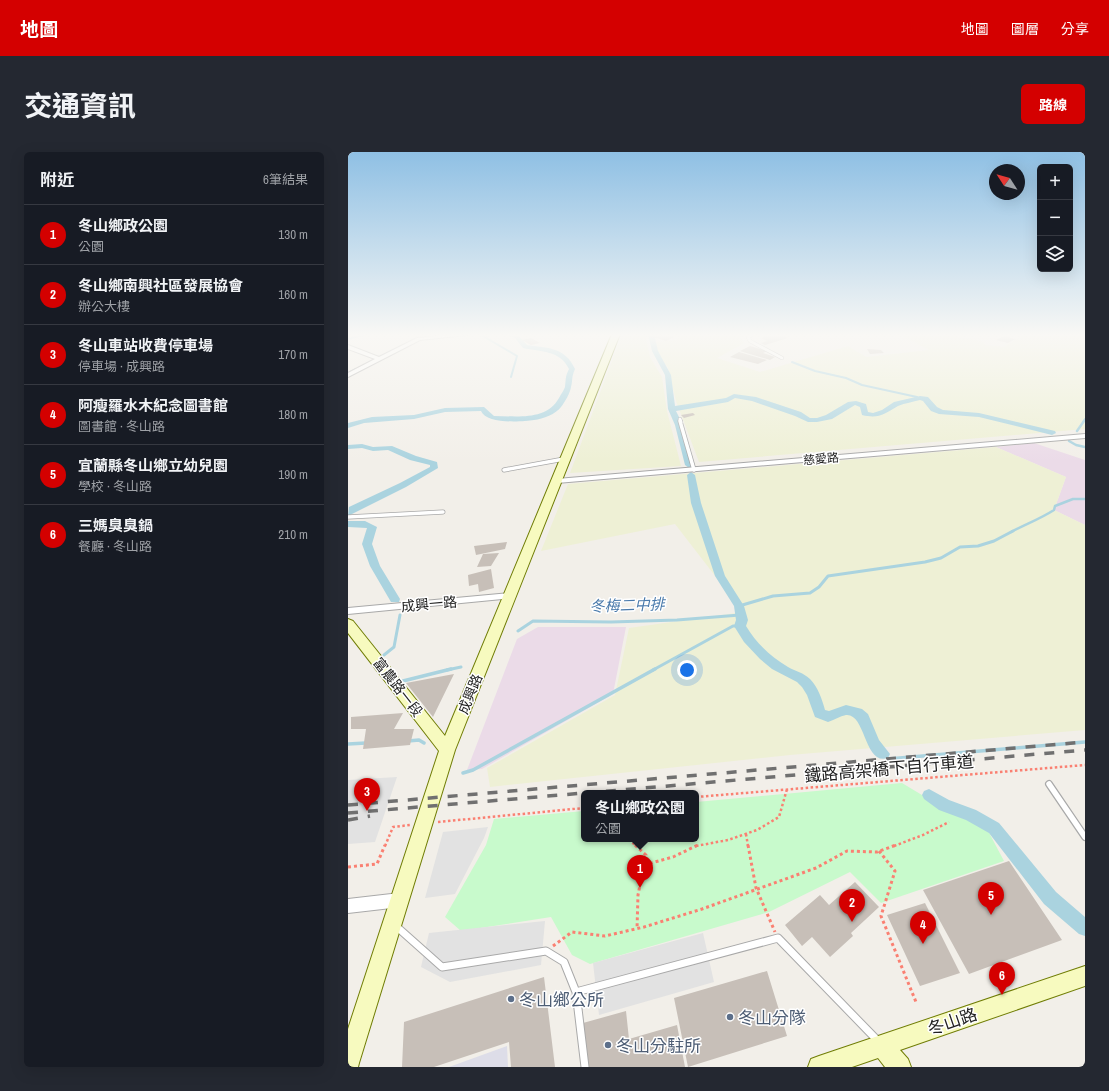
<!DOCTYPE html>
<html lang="zh-TW">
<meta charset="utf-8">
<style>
:root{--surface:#171b24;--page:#242831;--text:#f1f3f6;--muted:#9ea1a6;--line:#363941;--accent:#d40000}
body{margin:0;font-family:"Archivo Narrow","Noto Sans TC",sans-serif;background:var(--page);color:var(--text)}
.controls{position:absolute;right:12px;top:12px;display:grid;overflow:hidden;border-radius:6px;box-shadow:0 4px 16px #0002}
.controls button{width:36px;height:36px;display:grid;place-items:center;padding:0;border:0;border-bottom:1px solid var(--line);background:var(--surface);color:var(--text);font:20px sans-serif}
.compass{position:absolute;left:641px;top:12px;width:36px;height:36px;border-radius:50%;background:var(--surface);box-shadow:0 4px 16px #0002;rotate:306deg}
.you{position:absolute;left:339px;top:518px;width:14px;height:14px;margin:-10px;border:3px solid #fff;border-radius:50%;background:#1a73e8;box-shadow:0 0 0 6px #1a73e833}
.badge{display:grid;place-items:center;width:26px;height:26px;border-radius:50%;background:var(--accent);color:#fff;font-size:13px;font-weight:700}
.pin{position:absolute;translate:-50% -33px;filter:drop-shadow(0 1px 2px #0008)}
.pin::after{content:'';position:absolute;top:21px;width:14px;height:12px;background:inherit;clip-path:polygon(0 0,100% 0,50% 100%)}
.popup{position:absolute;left:233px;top:638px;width:118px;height:52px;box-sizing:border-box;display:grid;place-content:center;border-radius:6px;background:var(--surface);filter:drop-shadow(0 1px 3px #0005);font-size:13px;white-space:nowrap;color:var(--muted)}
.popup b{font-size:15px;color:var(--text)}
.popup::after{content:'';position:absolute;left:50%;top:100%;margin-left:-8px;border:8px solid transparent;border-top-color:var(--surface)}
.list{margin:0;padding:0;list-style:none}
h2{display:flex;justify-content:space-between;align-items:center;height:52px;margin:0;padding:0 16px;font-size:17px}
h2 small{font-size:13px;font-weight:400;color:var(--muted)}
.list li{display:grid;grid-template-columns:26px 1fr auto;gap:12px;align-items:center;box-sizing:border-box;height:60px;padding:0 16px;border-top:1px solid var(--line)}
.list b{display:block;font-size:15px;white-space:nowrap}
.list p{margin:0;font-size:13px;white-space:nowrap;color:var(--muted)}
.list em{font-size:13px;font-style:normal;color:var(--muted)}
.icon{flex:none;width:22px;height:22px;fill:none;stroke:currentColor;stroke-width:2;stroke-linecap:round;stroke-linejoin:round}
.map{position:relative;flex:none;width:737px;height:915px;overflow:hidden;border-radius:6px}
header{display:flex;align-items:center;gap:24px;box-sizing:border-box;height:56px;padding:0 20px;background:var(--accent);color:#fff}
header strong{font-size:19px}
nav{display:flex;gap:22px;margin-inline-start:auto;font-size:14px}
.intro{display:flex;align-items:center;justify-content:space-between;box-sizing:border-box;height:96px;padding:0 24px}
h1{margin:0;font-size:28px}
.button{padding:10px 18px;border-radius:6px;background:var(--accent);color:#fff;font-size:14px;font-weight:700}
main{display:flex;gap:24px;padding:0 24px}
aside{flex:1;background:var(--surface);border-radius:6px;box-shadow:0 4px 16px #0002}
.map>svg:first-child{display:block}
.industrial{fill:#ebdbe8}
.farmland{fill:#eef0d5}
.park{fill:#c8facc}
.parking{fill:#e2e2e2}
.plaza{fill:#dddde8}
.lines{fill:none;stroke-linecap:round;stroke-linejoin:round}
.stream-far3{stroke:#aad3df;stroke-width:2}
.stream-far2{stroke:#aad3df;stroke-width:2.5}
.stream-far1{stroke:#aad3df;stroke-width:3}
.stream{stroke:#aad3df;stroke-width:3.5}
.canal{fill:#aad3df;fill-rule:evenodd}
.building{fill:#c7bfb8}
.lane-far3-casing{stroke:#a9a9a9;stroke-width:4}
.lane-far2-casing{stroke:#a9a9a9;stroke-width:5}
.lane-far1-casing{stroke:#a9a9a9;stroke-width:8}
.lane-casing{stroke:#a9a9a9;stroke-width:9}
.street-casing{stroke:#a9a9a9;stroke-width:2}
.secondary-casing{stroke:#707d05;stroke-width:2}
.path-far1{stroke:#fa8072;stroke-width:2.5;stroke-dasharray:2.5 2.5;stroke-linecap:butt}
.path{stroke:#fa8072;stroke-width:3;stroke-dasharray:3 3;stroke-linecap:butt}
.lane-far3{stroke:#fff;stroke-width:3}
.lane-far2{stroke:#fff;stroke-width:3.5}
.lane-far1{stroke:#fff;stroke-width:5.5}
.lane{stroke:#fff;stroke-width:7}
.street{fill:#fff;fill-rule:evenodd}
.secondary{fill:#f7fabf;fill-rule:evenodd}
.rail{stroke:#707070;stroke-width:3.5;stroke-dasharray:10 10;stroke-linecap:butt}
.service-dot{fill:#5c6f8a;stroke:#fff;stroke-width:1.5}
.labels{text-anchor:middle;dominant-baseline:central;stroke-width:3;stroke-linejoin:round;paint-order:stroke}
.far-street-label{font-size:12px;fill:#222;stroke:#fff}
.street-label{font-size:14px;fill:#222;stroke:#fff}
.water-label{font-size:15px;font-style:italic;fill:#4a7aab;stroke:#fff}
.near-street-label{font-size:17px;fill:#222;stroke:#fff}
.near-service-label{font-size:17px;fill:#4e5e75;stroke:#fff;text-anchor:start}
</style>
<header>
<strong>地圖</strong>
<nav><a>地圖</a><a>圖層</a><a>分享</a></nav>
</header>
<div class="intro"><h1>交通資訊</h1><a class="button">路線</a></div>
<main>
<aside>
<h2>附近<small>6筆結果</small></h2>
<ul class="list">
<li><span class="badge">1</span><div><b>冬山鄉政公園</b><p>公園</p></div><em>130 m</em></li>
<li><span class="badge">2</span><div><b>冬山鄉南興社區發展協會</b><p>辦公大樓</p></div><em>160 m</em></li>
<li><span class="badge">3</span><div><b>冬山車站收費停車場</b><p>停車場 · 成興路</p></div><em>170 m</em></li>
<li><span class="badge">4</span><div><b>阿瘦羅水木紀念圖書館</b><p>圖書館 · 冬山路</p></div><em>180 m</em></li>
<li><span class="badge">5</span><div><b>宜蘭縣冬山鄉立幼兒園</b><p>學校 · 冬山路</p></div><em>190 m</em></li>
<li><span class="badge">6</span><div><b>三媽臭臭鍋</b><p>餐廳 · 冬山路</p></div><em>210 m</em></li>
</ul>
</aside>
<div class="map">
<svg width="737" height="915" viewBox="0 0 737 915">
<rect width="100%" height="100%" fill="#f2efe9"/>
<!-- industrial -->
<path class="industrial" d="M686 291 737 308V373L706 358 718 325 648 295Z
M190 475H278L265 542 134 617 119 618 169 487Z"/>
<!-- farmland -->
<path class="farmland" d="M274 182H297L302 205 314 225 319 259 333 314 222 321Z
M332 182H399L392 186 396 191 369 206 412 220 500 194 518 205 581 198 555 184 557 182H592L633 189 638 193 656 195 676 182H737V277L351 310 328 249 320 216 309 201 307 190 330 188Z
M648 295 718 325 706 358 737 373V578L442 603 142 635 139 616 267 543 281 476 395 460 327 372 193 399 220 332Z"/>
<!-- park -->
<path class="park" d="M554 631 594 655 638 675 656 709 533 751 502 720 421 760 242 812 224 803 203 765 113 779 97 765 138 693 146 667 236 659V687H348V650Z"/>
<!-- parking -->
<path class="parking" d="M49 625 27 690 0 692V628Z
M140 675 136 686 107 742 77 746 95 680Z
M197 769 193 813 102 830 73 815 81 781Z
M355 781 366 830 251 863 245 811Z"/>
<!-- plaza -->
<path class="plaza" d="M159 894 160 915H101Z"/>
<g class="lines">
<!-- stream-far3 -->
<path class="stream-far3" d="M135 182V184L169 204 163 225
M0 187 19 182
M444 210 467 219 498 226 514 233 569 245
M0 221 8 217
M735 270 737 267"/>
<!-- stream-far2 -->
<path class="stream-far2" d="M729 279 736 269
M721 289 728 293 737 295
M663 380C678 372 692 367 706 358L707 354 725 347H737"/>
<!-- stream-far1 -->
<path class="stream-far1" d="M391 454 425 444 462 441 471 435 480 424 577 410 593 406 612 395 630 394 646 389 665 379
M170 479 185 469 263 470 329 468 392 463
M36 503 46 495 52 463
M99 518 113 515
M305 518 385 474H392"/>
<!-- stream -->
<path class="stream" d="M55 529 103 517
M60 589 71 588 76 591
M0 592 18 591
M540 607 737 590
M115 621 125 618 307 517"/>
<!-- canal -->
<path class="canal" d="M157 182 171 184 179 193C200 196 217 195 227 217 223 226 225 228 223 235 222 241 217 250 213 255 208 262 195 267 186 268 173 270 138 272 133 259L97 260 66 267 16 271 0 276V271L24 265 66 263 97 256 136 255 146 264C169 264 198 269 211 246 213 242 216 238 217 235 218 227 217 225 221 217 212 198 193 200 175 196L167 186Z
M300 182H306L310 199 323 223 327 254 378 246 386 242 408 245 453 260 462 266H469L478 263 500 250 508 249 518 252 520 260 525 261 534 258 546 250 572 244 580 245 589 255 595 258 631 261 707 279 708 281 704 283 631 265 591 262 583 259 575 249 572 248C565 250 557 251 550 254 536 262 531 267 514 263L512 255 507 253 484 267 469 270H460L447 264 404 249 387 246 380 250 328 259 335 273 345 313 341 316 337 313 327 273 320 257 317 223 304 199Z
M14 292 25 295 44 294 68 304 89 310 90 316 58 335 0 364 1 355 52 331 82 315V313L62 308 40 298 25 299 14 296 0 297V293Z
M343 320 347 323 353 351 377 424 396 454 400 468 398 474C408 491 423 505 440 515 447 519 456 521 462 527 470 535 474 547 477 558L481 559 498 553 514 557 520 562 531 588 542 602 540 606C516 614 518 561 498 563 492 564 486 568 480 570L467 565 459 543 454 535 449 530 424 517 412 507 396 490 386 474 388 468 386 454 367 424 343 351 339 323Z
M0 369H17L29 375 24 392 32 414 52 447 51 450H43L22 414 14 392 19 376 0 375Z
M581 637 601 648 628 658 651 671 708 740 737 765V784L731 782 696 752 641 681 618 668 591 658 576 647 574 643 576 639Z"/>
</g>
<!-- building -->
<path class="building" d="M313 182H315L326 185 318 189 306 185Z
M428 182 440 186 417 193 413 191 419 189 413 186Z
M657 184 667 187 660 191 648 188Z
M183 186 192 191 183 193 174 188Z
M402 194 419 199 415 201 427 205 422 208 392 199Z
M519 197 533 198 536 201 522 202Z
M391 200 419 208 410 212 382 205Z
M345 261 347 263 336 266 333 263Z
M159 390 157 397 128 403 126 394Z
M151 401 143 414 129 415 135 402Z
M143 417 146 436 131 440 130 432 121 434 120 423Z
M106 522 85 565 58 531Z
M55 561 46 577H66L62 593 15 597 18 577H3V565Z
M661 709 714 788 621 822 575 738Z
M507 730 531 755 503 781 505 784 482 805 464 785 454 794 437 773 472 743 481 753Z
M577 751 612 821 572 834 539 763Z
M419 819 439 884 340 915 326 846Z
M196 825 207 915H163L161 890 86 915H54L56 870Z
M278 859 281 887 329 873 337 915H239L235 871Z"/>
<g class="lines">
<defs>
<path id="lane-far3" d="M405 182 400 185 402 189 434 206
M332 267 333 270"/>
<path id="lane-far2" d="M332 269 346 318
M156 318 216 307
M0 365 95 360"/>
<path id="lane-far1" d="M701 632 737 685"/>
<path id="lane" d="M49 775 94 815 198 799 216 810 228 840 237 915
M228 840 430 786 530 889"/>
<path id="street" d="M108 182H127L72 188 0 225V221L27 207 0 197V193L31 205 69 186Z
M737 282V286L209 331 205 329 209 327Z
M162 441 165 442 166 444 165 446 0 462V456Z
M52 741 57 743 59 748 57 753 52 755 0 761V747Z"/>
<path id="secondary" d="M264 182H272L107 598 11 911 10 915H0V877L91 599 0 481V467L5 469 97 584Z
M737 814V834L552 898 560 907 563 915H537L530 906 504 915H460L463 907 471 904Z"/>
</defs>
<!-- lane-far3 casing -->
<use href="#lane-far3" class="lane-far3-casing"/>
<!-- lane-far2 casing -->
<use href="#lane-far2" class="lane-far2-casing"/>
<!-- lane-far1 casing -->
<use href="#lane-far1" class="lane-far1-casing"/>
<!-- lane casing -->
<use href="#lane" class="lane-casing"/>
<!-- street casing -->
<use href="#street" class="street-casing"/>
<!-- secondary casing -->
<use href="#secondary" class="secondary-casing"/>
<!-- path-far1 -->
<path class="path-far1" d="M348 645 737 613
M90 670 236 656
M398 682 400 694
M281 687 288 694
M37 694 45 675 62 673
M348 694 380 688 409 678 431 665 439 637
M546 694 575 683 601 670"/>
<!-- path -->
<path class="path" d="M287 693 298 703 290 743 289 777
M400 693 408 736 427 780
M531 699 547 719 533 764 568 850
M296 713 325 705 350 693
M0 715 29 712 37 693
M205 794 224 780 257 784 296 775 354 757 468 716 499 699 529 700 548 693"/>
<!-- lane-far3 -->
<use href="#lane-far3" class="lane-far3"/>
<!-- lane-far2 -->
<use href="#lane-far2" class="lane-far2"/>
<!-- lane-far1 -->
<use href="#lane-far1" class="lane-far1"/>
<!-- lane -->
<use href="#lane" class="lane"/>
<!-- street -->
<use href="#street" class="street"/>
<!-- secondary -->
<use href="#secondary" class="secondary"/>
<!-- rail -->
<path class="rail" d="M238 641 737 598
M0 653 737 590
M0 661 236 641
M0 668 22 664"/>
</g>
<!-- sky -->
<linearGradient id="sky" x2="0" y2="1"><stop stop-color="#8fc0e4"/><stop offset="0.59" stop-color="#f9f8f5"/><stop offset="1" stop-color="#f9f8f5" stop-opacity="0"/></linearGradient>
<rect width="737" height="310" fill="url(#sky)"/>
<!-- markers -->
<g class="service-dot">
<circle cx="163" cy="847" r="4"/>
<circle cx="382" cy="865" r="4"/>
<circle cx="260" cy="893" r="4"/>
</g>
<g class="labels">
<!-- far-street labels -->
<g class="far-street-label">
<text transform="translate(473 307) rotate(-5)">慈愛路</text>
</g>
<!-- street labels -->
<g class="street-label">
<text transform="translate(81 452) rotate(-5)">成興一路</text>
<text transform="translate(50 535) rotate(52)">富農路一段</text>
<text transform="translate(122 542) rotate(-68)">成興路</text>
</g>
<!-- water labels -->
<g class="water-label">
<text transform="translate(279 453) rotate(-2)">冬梅二中排</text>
</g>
<!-- near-street labels -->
<g class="near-street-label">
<text transform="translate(541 616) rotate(-5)">鐵路高架橋下自行車道</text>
<text transform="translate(604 869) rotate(-19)">冬山路</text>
</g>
<!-- near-service labels -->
<g class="near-service-label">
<text x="171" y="847">冬山鄉公所</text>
<text x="390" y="865">冬山分隊</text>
<text x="268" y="893">冬山分駐所</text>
</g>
</g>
</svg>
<div class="controls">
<button>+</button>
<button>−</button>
<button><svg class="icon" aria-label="layers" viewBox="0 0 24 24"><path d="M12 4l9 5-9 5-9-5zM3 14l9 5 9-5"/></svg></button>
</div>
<svg class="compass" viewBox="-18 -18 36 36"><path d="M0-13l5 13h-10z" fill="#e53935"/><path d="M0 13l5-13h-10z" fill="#9ea1a6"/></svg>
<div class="you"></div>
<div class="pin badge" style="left:292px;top:736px">1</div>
<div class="popup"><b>冬山鄉政公園</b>公園</div>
<div class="pin badge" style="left:504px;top:770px">2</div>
<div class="pin badge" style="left:19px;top:659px">3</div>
<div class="pin badge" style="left:575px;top:792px">4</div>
<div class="pin badge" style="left:643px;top:763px">5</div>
<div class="pin badge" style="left:654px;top:843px">6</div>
</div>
</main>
